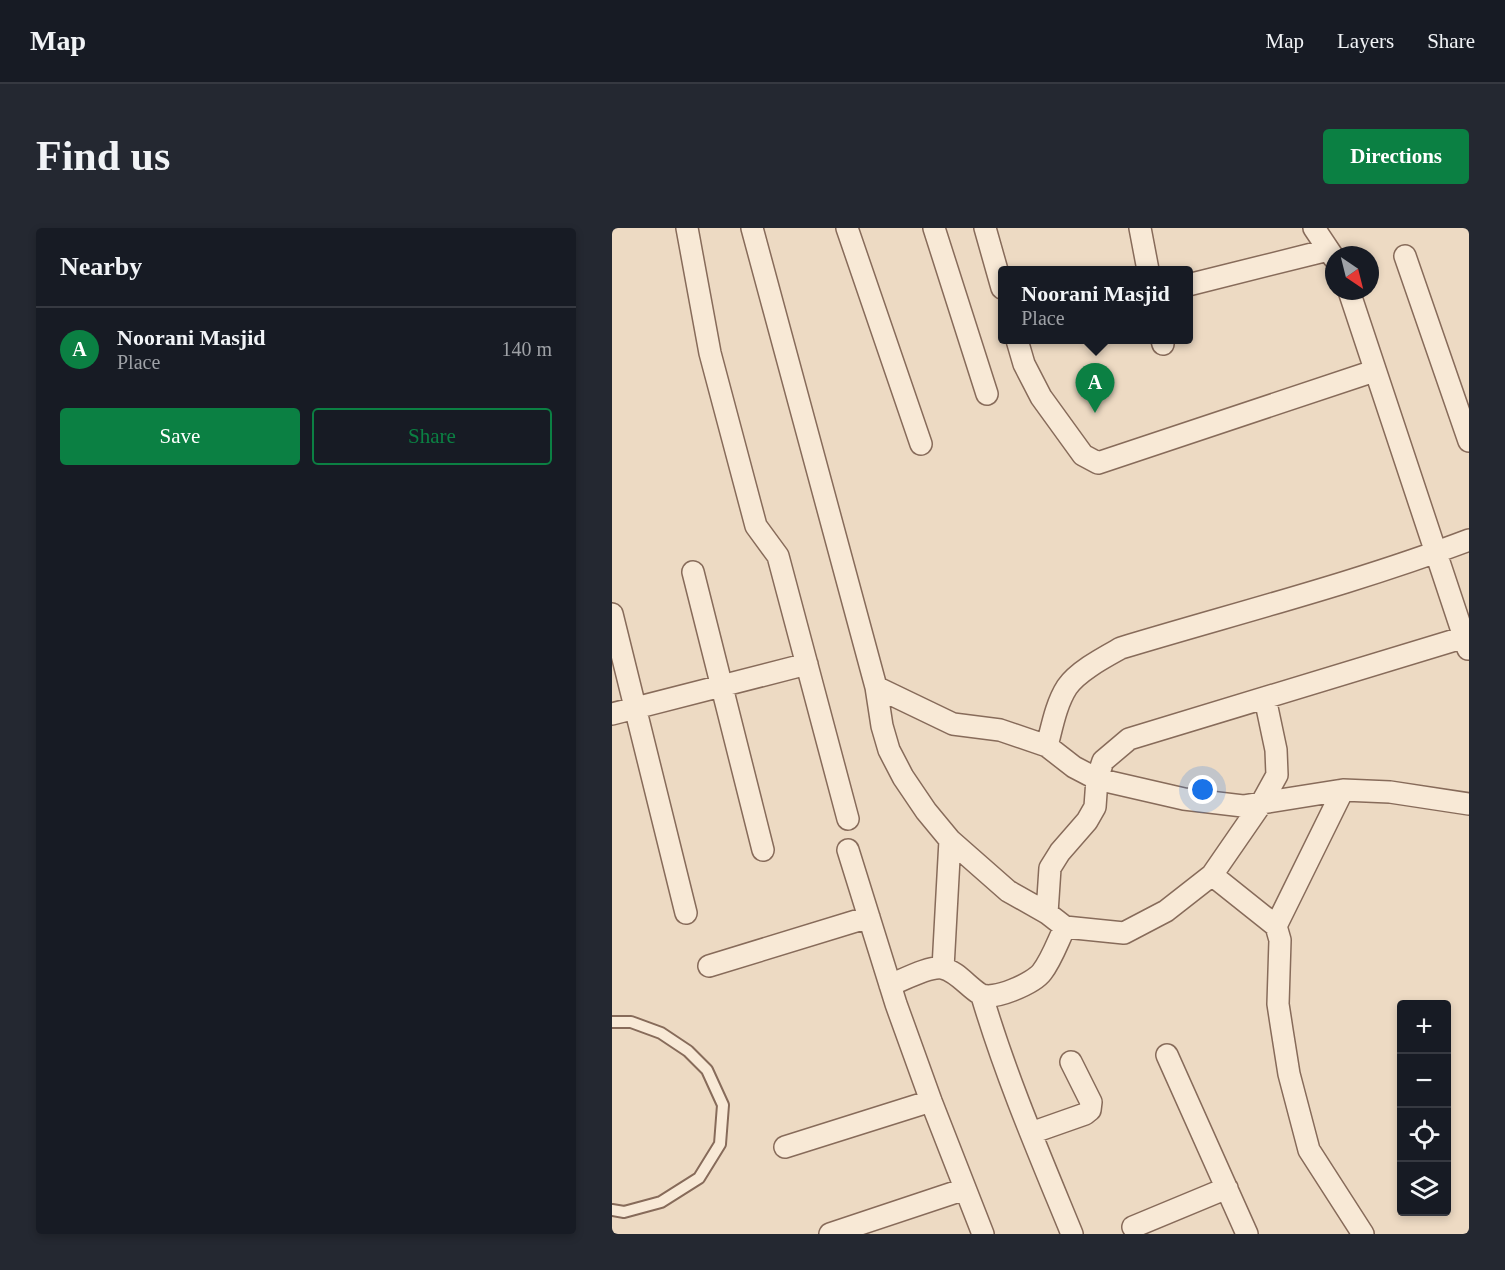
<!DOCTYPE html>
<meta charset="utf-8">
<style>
:root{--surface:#171b24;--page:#242831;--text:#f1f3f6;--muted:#9ea1a6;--line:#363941;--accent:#0b8043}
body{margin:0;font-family:Georgia,serif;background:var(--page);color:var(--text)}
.controls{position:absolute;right:18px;bottom:18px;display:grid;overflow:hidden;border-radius:6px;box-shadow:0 3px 9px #0003}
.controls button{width:54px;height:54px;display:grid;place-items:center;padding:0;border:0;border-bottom:2px solid var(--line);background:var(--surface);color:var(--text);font:30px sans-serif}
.compass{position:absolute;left:713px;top:18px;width:54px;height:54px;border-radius:50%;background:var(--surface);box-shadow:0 3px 9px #0003;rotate:145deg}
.you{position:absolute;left:591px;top:562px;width:21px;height:21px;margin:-15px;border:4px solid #fff;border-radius:50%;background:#1a73e8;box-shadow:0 0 0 9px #1a73e833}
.badge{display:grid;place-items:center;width:39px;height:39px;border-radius:50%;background:var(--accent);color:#fff;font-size:20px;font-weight:700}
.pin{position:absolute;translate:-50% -50px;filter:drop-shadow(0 2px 3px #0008)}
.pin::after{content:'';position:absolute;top:32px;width:21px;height:18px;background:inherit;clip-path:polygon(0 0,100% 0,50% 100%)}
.popup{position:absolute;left:386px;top:38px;width:195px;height:78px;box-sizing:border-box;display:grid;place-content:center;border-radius:6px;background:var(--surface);filter:drop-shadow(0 2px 4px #0005);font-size:20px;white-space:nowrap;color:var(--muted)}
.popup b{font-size:22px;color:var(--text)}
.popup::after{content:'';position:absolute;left:50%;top:100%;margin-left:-12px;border:12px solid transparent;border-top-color:var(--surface)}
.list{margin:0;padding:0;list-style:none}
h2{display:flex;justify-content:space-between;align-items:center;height:78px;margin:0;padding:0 24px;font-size:26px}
h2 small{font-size:20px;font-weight:400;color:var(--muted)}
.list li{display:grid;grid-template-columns:39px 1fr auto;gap:18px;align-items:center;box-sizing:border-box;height:84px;padding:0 24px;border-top:2px solid var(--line)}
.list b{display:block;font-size:22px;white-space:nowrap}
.list p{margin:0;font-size:20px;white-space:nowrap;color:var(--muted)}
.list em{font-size:20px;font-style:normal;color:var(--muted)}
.actions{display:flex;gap:12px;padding:18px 24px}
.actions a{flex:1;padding:14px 0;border:2px solid var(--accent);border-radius:6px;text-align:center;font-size:21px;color:var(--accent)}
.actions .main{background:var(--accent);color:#fff}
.icon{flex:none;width:33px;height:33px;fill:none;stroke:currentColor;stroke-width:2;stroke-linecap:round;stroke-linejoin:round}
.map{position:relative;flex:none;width:857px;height:1006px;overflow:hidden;border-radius:6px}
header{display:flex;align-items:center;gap:36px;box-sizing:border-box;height:84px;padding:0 30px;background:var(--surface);border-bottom:2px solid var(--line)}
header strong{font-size:28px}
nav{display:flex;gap:33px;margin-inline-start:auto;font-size:21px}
.intro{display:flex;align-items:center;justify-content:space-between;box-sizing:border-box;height:144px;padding:0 36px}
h1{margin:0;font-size:42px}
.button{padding:15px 27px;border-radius:6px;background:var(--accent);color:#fff;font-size:21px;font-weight:700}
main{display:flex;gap:36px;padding:0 36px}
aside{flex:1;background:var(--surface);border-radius:6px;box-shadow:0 3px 9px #0003}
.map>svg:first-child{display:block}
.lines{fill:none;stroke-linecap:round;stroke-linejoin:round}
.lane-casing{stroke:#876b5a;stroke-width:14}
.street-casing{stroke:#876b5a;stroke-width:24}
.lane{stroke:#f8e9d6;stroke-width:10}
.street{stroke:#f8e9d6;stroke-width:21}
</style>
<header>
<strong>Map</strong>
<nav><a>Map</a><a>Layers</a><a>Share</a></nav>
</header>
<div class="intro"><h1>Find us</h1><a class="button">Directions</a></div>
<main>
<aside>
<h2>Nearby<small></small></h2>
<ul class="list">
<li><span class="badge">A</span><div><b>Noorani Masjid</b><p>Place</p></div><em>140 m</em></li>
</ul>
<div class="actions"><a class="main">Save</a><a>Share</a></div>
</aside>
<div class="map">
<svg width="857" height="1006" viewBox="0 0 857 1006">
<rect width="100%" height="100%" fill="#eddac3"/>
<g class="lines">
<defs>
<path id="lane" d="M0 794H19L49 805 76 823 95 842 111 877 108 916 87 950 49 974 12 984 0 982"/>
<path id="street" d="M75 0 98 125 144 298 166 328 236 591
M140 0 264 459 341 496 388 502 435 518 462 539 485 551 572 571 631 578 731 562 778 564 857 576
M235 0 309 216
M322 0 375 166
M373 0 390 60
M528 0 536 42
M702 0 722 30
M793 28 857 213
M576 57 716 22
M737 63 856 421
M405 112 412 136 429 169 471 227 486 235 762 143
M550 112 551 116
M81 344 151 622
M0 386 74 685
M264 459 270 498 277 522 291 549 314 583 338 612 396 663 435 685 453 699 512 705 554 683 600 647 649 576 665 547 664 522 653 470
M0 486 195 436
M435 518C440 499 444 476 455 459 466 443 493 429 509 420 625 385 744 355 857 312
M236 622 284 776 319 873 371 1006
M600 647 664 698 668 712 666 776 670 802 677 846 697 922 751 1006
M435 685 438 640 448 624 475 593 483 579 485 551 491 533 517 511 853 409
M664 698 731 562
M97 738 257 689
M331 740 338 612
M278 757C291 752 317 738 330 740 345 743 356 759 368 766 380 774 422 755 430 744 440 731 446 713 453 699
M370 768C394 849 428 928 460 1006
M555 827 635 1006
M419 905 473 886 478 882 479 874 459 834
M173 919 319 873
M521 999 615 960
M218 1006 353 961"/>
</defs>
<!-- lane casing -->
<use href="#lane" class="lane-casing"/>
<!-- street casing -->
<use href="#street" class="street-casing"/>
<!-- lane -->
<use href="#lane" class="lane"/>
<!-- street -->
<use href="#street" class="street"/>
</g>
</svg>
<div class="controls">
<button>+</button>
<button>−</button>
<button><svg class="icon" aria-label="locate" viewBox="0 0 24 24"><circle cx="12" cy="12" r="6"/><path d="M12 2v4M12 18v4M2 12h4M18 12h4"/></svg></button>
<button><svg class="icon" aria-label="layers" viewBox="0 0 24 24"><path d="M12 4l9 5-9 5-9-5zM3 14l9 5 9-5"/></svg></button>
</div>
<svg class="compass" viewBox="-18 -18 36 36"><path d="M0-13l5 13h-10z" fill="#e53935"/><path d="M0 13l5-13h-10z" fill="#9ea1a6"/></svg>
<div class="you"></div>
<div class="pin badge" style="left:483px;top:185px">A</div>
<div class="popup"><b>Noorani Masjid</b>Place</div>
</div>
</main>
